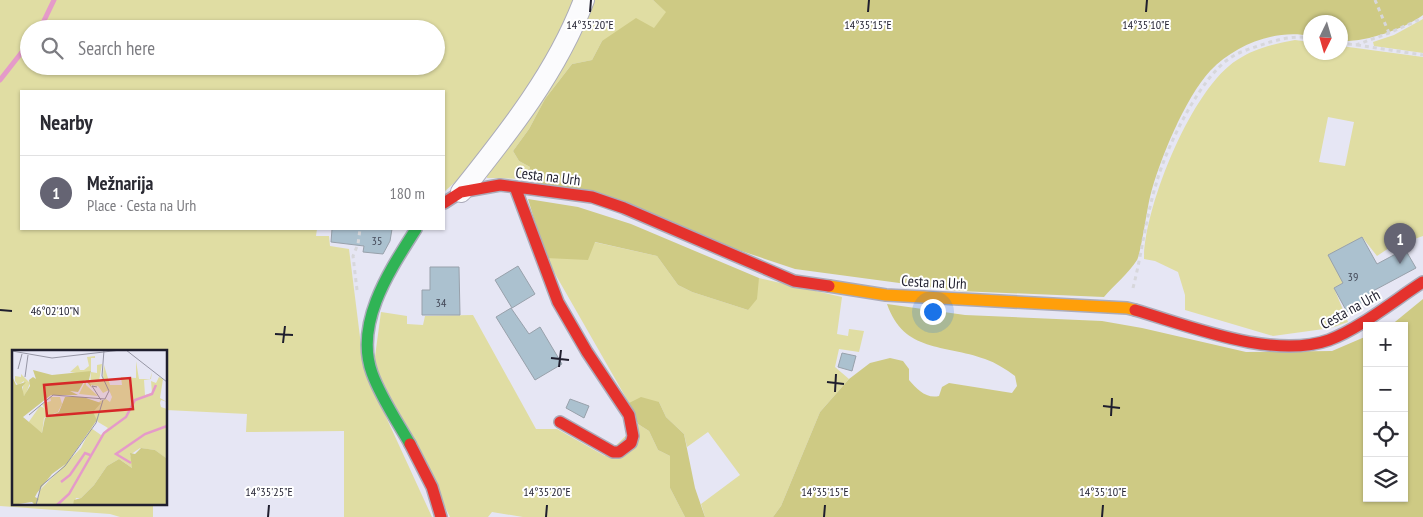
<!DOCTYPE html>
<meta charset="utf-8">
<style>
:root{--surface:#fff;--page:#f2f2f3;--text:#2b2b33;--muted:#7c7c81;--line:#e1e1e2;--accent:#656473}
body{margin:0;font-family:"PT Sans Narrow",sans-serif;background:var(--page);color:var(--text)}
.controls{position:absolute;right:15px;bottom:15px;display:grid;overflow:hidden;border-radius:0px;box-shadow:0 1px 4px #0004}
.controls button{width:45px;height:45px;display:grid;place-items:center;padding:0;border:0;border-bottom:1px solid var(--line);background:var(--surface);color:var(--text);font:25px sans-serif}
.compass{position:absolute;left:1303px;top:15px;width:45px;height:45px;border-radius:50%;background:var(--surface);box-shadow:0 1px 4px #0004;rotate:185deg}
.you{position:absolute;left:932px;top:311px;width:18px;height:18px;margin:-12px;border:4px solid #fff;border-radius:50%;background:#1a73e8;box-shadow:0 0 0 8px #1a73e833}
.badge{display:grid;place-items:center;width:32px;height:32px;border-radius:50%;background:var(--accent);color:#fff;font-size:16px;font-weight:700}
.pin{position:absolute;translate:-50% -41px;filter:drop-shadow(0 1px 2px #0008)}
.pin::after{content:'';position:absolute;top:26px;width:18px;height:15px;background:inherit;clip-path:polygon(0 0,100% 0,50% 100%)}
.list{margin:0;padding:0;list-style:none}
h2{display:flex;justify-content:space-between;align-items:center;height:65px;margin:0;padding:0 20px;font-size:21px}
h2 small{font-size:16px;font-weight:400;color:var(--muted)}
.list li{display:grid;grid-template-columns:32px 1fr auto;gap:15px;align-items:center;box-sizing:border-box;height:75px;padding:0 20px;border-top:1px solid var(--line)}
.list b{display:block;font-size:19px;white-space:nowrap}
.list p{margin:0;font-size:16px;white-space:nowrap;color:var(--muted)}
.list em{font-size:16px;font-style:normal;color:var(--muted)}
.icon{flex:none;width:28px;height:28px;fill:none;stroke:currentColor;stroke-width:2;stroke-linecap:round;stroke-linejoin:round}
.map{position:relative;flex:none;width:1423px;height:517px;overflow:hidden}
.search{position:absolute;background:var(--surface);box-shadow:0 1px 4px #0004;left:20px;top:20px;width:425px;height:55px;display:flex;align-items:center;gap:12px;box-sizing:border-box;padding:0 18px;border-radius:28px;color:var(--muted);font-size:19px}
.panel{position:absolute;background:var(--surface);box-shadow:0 1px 4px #0004;left:20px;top:90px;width:425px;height:140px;border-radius:0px}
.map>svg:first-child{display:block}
.green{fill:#e0dda3;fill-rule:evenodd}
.forest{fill:#ceca84}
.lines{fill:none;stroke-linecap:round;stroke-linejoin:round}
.stream{stroke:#e59ac9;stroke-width:5}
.building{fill:#abc1cf;stroke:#98a1ab}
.street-casing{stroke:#ababb9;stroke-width:22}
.fast-casing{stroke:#ababb9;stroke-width:14}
.slow-casing{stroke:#ababb9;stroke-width:14}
.jam-casing{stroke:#ababb9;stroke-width:14}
.path{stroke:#d7d7db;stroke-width:3;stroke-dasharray:4 4;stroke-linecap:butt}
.street{stroke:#fbfbfd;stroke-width:20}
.fast{stroke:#30b455;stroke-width:11}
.slow{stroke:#ff9f0a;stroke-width:11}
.jam{stroke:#e5322d;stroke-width:11}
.ticks{fill:none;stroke:#1f1e2e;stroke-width:2}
.labels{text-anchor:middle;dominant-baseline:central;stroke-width:4;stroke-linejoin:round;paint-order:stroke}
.number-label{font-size:12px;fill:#424756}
.street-label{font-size:15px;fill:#1f1e2e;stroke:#fff}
.inset-river{fill:none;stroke:#e59ac9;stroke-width:2.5}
.inset-road{fill:none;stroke:#9696a5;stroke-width:1}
.view{fill:#d62828;fill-opacity:0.15;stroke:#d62828;stroke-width:2.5}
.inset-edge{fill:none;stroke:#1f1e2e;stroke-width:2.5}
.ticks-label{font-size:12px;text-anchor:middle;fill:#1f1e2e;stroke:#fff;stroke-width:4;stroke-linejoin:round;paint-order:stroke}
</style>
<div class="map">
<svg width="1423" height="517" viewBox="0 0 1423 517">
<rect width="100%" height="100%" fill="#e6e6f4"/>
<!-- green -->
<path class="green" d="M0 0H579L493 148 444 192V91H21V229H317L316 236H329L330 246 349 249 364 369 432 517H344V431L246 432 247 414 166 410V351H14V503H153V517H120L110 514 0 506ZM29 29H436V66H29Z
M592 0H653L667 12 654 29 602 41 592 60 572 64 545 99 529 129 513 151 519 161 530 167 527 179 487 178V172Z
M1423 19V53L1374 46 1373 42 1394 35Z
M1295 40 1310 42V52H1340L1341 46 1423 57V236L1389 248 1377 256 1362 237 1343 283 1334 288 1348 322 1331 328 1273 336 1185 310V295L1178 272 1155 261 1144 259C1144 207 1192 88 1237 60 1255 48 1274 44 1295 40ZM1328 117 1354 122 1345 166 1319 162Z
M594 242 657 256 678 285 692 292 748 310 759 278 842 297 837 334 848 336 849 329 864 331 859 352 839 349 835 367 849 379 820 412 781 506 773 517H705L701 504 740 475 708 432 687 447 684 434 666 417 659 402 629 403 546 258Z
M381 312 407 316V324L423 325 425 316 473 315 536 429H557L605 456 638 424 649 431 658 450 670 456V488L685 517H523L492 512 488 517H450L374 364Z"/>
<!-- forest -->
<path class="forest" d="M653 0H1423V15C1402 30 1366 42 1341 41L1340 22H1310V36C1275 29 1235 45 1210 71 1185 98 1159 161 1150 197 1147 209 1141 253 1137 260 1129 273 1114 285 1104 297L959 291 795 269 527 179 530 167 519 161 513 151 529 129 545 99 572 64 592 60 602 41 636 18 654 28 666 12Z
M528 199 578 207 631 224 759 278 757 299 748 310 692 292 678 285 657 256 595 242 588 260 546 258Z
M1423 299V517H773L781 506 820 412 849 379 870 363 890 358 903 361 909 369V380C917 389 926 399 939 396L942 387 949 383 1012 393 1017 386 1015 376C1006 369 996 363 985 359 944 344 904 353 887 304L965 315 1102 321 1142 328 1246 352 1332 351 1367 336V498H1404V326H1390Z
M641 397 659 402 666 417 684 434 695 488 705 517H685L670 488V456L658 450 649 431 638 424 629 403Z"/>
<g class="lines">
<!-- stream -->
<path class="stream" d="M40 29 54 0
M0 80 29 43"/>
</g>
<!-- building -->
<path class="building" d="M332 229H392L390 241 383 254 363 252 364 246 331 242Z
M1362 237 1377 264 1405 249 1416 268 1373 291 1375 294 1347 312 1334 288 1343 283 1328 255Z
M518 266 535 294 512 308 495 280Z
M430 267H459L460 315H422V290H430Z
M511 308 529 334 540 327 562 364 535 380 496 317Z
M842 353 856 356 852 371 838 367Z
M570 399 589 406 584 418 566 408Z"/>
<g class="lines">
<defs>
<path id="street" d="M461 192C508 133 557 72 584 0"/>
<path id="fast" d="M410 444C397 421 381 398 372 373 354 323 390 270 416 229"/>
<path id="slow" d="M829 286 886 295 1127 308 1135 310"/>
<path id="jam" d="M515 187 558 302 587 352 629 415 633 436 631 443 619 452H613L560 422
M444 203 461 192 500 185 592 197 624 208 794 281 829 286
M1135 310C1190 326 1273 360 1329 340 1359 329 1395 300 1423 282
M410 444 432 487 441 517"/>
</defs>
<!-- street casing -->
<use href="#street" class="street-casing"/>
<!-- fast casing -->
<use href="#fast" class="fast-casing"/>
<!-- slow casing -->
<use href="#slow" class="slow-casing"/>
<!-- jam casing -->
<use href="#jam" class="jam-casing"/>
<!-- path -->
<path class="path" d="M1375 0 1389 33
M1340 43 1356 45 1389 33 1423 18
M1357 45 1423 55
M1133 288C1142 253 1146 216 1157 181 1167 146 1200 78 1230 58 1239 52 1249 49 1258 46 1276 40 1292 35 1310 38
M357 290 353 256 358 244 360 229"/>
<!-- street -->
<use href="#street" class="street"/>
<!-- fast -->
<use href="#fast" class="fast"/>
<!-- slow -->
<use href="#slow" class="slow"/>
<!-- jam -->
<use href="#jam" class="jam"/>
</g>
<!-- ticks -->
<path class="ticks" d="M590 12 591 0M868 12 869 0M1146 12 1147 0M0 310 12 311M275 334 293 335M283 343 285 326M551 358 569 360M559 367 561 350M827 382 844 384M835 392 836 374M1103 406 1120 408M1111 416 1112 398M268 517 269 505M546 517 547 505M824 517 825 505M1102 517 1103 505"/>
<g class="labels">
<!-- number labels -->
<g class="number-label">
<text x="377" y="240">35</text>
<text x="1353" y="276">39</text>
<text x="441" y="302">34</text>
</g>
<!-- street labels -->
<g class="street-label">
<text transform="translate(548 176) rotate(7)">Cesta na Urh</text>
<text transform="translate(934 282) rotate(3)">Cesta na Urh</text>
<text transform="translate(1350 309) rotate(-29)">Cesta na Urh</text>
</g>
</g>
<!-- overview -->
<g transform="translate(12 350)">
<rect width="155" height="155" fill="#e6e6f4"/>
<path d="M83 6V8H79V21L71 24 58 22 66 15 68 20H72L77 16 75 7ZM124 11 127 29H138L140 22 139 29 132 30 133 45 140 43 139 31 144 33 147 27 151 29 148 48 155 52 149 50 148 53 149 57 155 59V109L143 100 128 98 118 105 123 116 120 118 107 109 95 116 82 135 69 148H64L61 155H24L28 140 69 98 79 78 89 85 96 78 86 72 80 62 88 51 94 49 98 52 100 47 97 40 91 43 86 36 78 35 79 22 85 23V15L90 14 87 31 91 28 92 15 98 35H110L109 27 124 28ZM9 24 18 33 13 46 10 44 12 31 6 35 3 31V26L9 27ZM74 30V35L86 46 67 44ZM38 47H48L50 54 46 62 32 68 30 83 16 73 28 56 32 58 30 54 39 51Z" fill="#e0dda3"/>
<path d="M21 20 40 25 79 21 77 30 80 38 73 30 66 42 58 41 66 45H39L11 67 30 83 33 68 47 62 53 47H71L89 53 81 62 85 70 55 113 40 124 25 143 23 147 27 149 23 155 20 152 0 155V26L4 35 14 32 10 37 12 46 18 36 17 30 21 27 24 29ZM129 98 143 100 154 108 155 155H61L62 150 69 148 82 135 95 116 107 109 120 118 118 103 123 104Z" fill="#ceca84"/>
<path class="inset-river" d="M119 113 104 104 133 84 155 76M49 132 58 125 73 103 78 105M45 155 57 144 92 83 114 67 123 50 140 44 144 35"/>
<path class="inset-road" d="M114 0 155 32M0 1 40 8 109 0M6 19 10 4M13 27 16 5M85 37 80 36 89 50M17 65 41 45 93 49 97 41 90 26 92 0M24 155 29 136 53 116 84 73 91 50"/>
<path class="view" d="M118 28 121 59 35 66 32 35Z"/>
<rect width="155" height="155" class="inset-edge"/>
</g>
<g class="ticks-label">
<text x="590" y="29">14°35'20"E</text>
<text x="868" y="29">14°35'15"E</text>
<text x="1146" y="29">14°35'10"E</text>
<text x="55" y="315">46°02'10"N</text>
<text x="269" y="496">14°35'25"E</text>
<text x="547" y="496">14°35'20"E</text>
<text x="825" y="496">14°35'15"E</text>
<text x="1103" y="496">14°35'10"E</text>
</g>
</svg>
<div class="controls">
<button>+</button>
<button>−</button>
<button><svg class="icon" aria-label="locate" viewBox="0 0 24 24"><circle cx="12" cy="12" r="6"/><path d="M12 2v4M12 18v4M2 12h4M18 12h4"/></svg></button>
<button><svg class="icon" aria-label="layers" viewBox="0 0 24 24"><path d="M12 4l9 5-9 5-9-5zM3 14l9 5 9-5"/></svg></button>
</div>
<svg class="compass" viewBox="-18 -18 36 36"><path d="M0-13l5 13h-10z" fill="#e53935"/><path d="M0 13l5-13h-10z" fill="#7c7c81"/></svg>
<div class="you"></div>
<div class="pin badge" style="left:1400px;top:264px">1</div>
<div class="search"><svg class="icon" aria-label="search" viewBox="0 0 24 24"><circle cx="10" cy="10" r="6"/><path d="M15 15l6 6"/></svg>Search here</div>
<section class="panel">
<h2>Nearby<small></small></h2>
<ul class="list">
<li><span class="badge">1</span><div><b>Mežnarija</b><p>Place · Cesta na Urh</p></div><em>180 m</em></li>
</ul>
</section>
</div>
